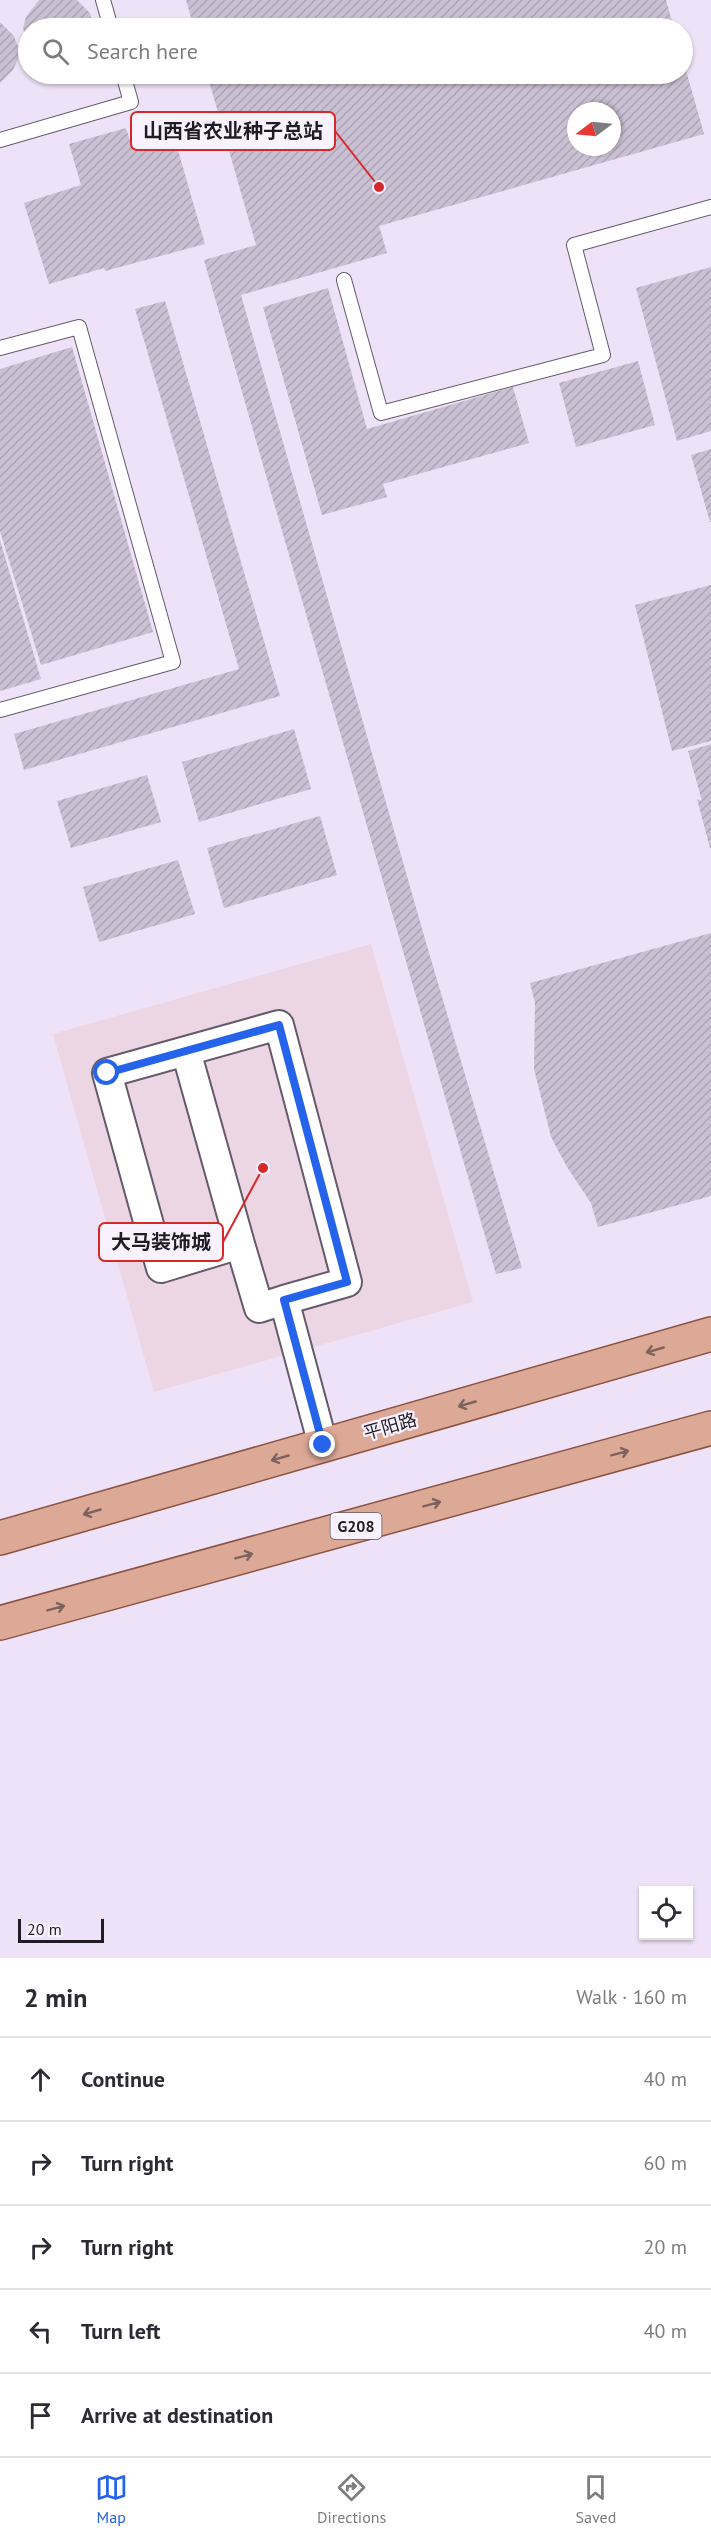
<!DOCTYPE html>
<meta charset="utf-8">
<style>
:root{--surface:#fff;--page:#f7f7f7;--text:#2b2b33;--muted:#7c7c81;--line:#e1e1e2;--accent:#2563eb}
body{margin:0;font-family:"PT Sans","Noto Sans SC",sans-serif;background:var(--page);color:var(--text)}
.controls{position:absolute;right:18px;bottom:18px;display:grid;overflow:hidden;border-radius:0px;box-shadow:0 2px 4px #0004}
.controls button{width:54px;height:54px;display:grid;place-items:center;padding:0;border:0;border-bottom:2px solid var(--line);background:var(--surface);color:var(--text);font:30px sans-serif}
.compass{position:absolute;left:567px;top:102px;width:54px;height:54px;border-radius:50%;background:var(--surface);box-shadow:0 2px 4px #0004;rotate:254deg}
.scale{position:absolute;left:18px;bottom:15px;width:86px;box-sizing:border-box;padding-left:6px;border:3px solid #201c23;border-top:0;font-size:16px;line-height:21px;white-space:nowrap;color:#201c23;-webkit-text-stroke:4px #f8f2fe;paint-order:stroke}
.stop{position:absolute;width:18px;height:18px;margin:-14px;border:4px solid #2563eb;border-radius:50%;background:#fff}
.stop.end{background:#2563eb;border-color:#fff;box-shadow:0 2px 6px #0008}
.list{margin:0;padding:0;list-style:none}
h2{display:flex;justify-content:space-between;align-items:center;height:78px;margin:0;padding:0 24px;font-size:26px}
h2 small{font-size:20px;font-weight:400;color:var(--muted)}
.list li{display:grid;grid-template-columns:39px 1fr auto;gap:18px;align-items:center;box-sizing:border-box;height:84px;padding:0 24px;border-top:2px solid var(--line)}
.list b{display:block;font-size:22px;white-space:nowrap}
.list em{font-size:20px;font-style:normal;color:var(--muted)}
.icon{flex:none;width:33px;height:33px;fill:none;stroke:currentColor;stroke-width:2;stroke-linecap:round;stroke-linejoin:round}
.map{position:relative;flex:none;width:711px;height:1958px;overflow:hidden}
.search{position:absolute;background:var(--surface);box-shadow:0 2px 4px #0004;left:18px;right:18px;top:18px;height:66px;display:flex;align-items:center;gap:15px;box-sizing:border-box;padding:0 21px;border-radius:33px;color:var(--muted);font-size:22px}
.sheet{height:498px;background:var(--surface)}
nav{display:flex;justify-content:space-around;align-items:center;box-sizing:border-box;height:84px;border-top:2px solid var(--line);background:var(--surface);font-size:16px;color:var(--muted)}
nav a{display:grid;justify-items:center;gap:3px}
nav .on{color:var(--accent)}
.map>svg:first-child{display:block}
.commercial{fill:#edd6e3}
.building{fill:url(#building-hatch);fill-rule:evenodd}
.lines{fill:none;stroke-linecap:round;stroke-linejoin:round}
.service-casing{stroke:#645a6c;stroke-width:16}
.minor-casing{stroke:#645a6c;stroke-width:32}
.primary-casing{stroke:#8c5241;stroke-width:36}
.service{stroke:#fff;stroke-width:14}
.minor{stroke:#fff;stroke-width:28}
.primary{stroke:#dda997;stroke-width:33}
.oneway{stroke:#7e625d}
.route{stroke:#2563eb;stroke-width:8}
.labels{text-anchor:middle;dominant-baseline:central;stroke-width:4.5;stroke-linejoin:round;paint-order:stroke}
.shield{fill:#f8f2fe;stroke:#615c65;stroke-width:1.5}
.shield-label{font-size:16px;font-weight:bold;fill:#201c23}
.street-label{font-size:18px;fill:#201c23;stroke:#f8f2fe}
.leader{fill:none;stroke:#d62828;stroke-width:2}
.callout-dot{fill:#d62828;stroke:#f8f2fe;stroke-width:2}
.callout{fill:#f8f2fe;stroke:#d62828;stroke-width:2}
.callout-label{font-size:20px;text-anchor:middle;font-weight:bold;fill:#201c23}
</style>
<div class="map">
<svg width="711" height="1958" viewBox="0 0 711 1958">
<defs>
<pattern id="building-hatch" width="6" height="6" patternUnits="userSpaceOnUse" patternTransform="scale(1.5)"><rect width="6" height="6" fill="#cac0d3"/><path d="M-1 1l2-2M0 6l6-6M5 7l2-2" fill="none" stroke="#ada4b5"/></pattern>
</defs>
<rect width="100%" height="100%" fill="#ede2f7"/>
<!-- commercial -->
<path class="commercial" d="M371 944 473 1302 154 1392 53 1034Z"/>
<!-- building -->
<path class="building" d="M39 0H77L90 13 93 28H28V47L23 28 26 17Z
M186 0H666L674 28H194Z
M0 22 14 36 18 47V59L13 70 0 83Z
M683 60 704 134 379 226 387 253 241 295 425 939 522 1268 496 1274 204 260 256 245 207 74H682ZM576 111H612V147H576Z
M126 128 131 144 173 133 205 244 105 271 104 268 49 284 24 203 81 185 69 144Z
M711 267V431L677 441 636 288Z
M328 288 367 429 513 387 529 443 383 484 387 497 322 515 263 307Z
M165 301 280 696 24 770 14 734 239 669 135 309Z
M72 347 153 632 41 665 0 531V369Z
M638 361 655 425 576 447 559 383Z
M711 449V522H710L691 455Z
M0 540 41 679 0 691Z
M711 585V741L672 751 635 605Z
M294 729 311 789 199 822 182 762Z
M711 744V848H710L697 799 702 801 688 751Z
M147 775 161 822 71 848 57 801Z
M320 816 337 875 224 908 207 848Z
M178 860 195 914 99 942 83 887Z
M711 933V1196L598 1227 591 1203 567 1167 551 1137 534 1069 535 1003 530 983Z"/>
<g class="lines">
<defs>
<path id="service" d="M103 0 111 28
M0 140 131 102 123 74
M344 280 381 413 603 355 574 245 711 207
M0 348 79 327 173 662 0 710"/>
<path id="minor" d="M186 1051 240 1244
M284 1300 347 1282 279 1025 107 1073 161 1268 240 1244 259 1308 284 1300 323 1445"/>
<path id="primary" d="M0 1538 711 1334
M0 1623 711 1428"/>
</defs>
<!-- service casing -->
<use href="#service" class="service-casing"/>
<!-- minor casing -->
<use href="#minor" class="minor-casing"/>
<!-- primary casing -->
<use href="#primary" class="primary-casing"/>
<!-- service -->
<use href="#service" class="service"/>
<!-- minor -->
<use href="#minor" class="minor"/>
<!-- primary -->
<use href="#primary" class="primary"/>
</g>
<!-- one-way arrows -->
<defs><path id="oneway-shaft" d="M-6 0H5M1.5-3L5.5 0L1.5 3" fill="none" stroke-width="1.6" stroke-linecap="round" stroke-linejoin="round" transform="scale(1.5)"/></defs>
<g class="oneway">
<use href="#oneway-shaft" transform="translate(655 1350) rotate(164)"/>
<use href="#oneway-shaft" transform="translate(467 1404) rotate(164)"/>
<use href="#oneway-shaft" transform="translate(620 1453) rotate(-15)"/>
<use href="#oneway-shaft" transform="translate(280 1458) rotate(164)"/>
<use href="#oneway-shaft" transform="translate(432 1504) rotate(-15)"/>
<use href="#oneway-shaft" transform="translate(92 1512) rotate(164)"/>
<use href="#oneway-shaft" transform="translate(244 1556) rotate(-15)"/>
<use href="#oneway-shaft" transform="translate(56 1608) rotate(-15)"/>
</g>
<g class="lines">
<!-- route -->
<path class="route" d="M107 1073 279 1025 347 1282 284 1300 323 1445"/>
</g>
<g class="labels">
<!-- shield labels -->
<rect class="shield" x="330.5" y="1513" width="51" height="26" rx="4.5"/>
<g class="shield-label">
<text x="356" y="1526">G208</text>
</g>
<!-- street labels -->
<g class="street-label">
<text transform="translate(390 1426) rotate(-16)">平阳路</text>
</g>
</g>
<!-- callouts -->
<path class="leader" d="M379 187L335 131M263 1168L223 1242"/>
<g class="callout-dot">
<circle cx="379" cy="187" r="6"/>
<circle cx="263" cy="1168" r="6"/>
</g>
<g class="callout">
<rect x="131" y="112" width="204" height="38" rx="6"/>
<rect x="99" y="1223" width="124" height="38" rx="6"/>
</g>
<g class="callout-label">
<text x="233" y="138">山西省农业种子总站</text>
<text x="161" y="1249">大马装饰城</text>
</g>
</svg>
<div class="controls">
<button><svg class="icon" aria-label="locate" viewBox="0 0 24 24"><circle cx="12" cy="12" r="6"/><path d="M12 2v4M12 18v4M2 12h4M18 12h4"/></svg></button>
</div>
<svg class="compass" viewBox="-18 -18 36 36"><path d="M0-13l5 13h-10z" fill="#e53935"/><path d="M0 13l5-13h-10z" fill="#7c7c81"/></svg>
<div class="scale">20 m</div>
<div class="stop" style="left:107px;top:1073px"></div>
<div class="stop end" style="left:323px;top:1445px"></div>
<div class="search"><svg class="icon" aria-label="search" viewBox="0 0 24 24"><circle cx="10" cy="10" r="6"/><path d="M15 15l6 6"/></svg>Search here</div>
</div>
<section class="sheet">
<h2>2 min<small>Walk · 160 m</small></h2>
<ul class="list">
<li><svg class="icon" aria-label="ahead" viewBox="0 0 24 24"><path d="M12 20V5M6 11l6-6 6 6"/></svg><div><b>Continue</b></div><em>40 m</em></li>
<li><svg class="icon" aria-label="right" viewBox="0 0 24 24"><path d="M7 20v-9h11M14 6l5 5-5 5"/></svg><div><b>Turn right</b></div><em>60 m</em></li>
<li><svg class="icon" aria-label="right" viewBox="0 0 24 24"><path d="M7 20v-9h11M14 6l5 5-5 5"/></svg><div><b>Turn right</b></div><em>20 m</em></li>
<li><svg class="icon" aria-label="left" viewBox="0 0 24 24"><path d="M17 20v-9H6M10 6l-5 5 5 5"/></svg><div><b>Turn left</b></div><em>40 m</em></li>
<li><svg class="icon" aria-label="arrive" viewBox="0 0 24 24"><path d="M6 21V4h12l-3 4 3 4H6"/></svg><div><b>Arrive at destination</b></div></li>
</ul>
</section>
<nav>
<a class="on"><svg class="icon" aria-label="map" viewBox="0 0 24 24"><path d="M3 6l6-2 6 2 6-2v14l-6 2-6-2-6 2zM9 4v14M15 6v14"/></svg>Map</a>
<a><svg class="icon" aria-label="directions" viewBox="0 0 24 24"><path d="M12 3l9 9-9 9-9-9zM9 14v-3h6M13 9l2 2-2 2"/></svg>Directions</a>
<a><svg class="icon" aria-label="saved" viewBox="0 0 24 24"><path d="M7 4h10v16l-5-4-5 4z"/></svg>Saved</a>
</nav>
